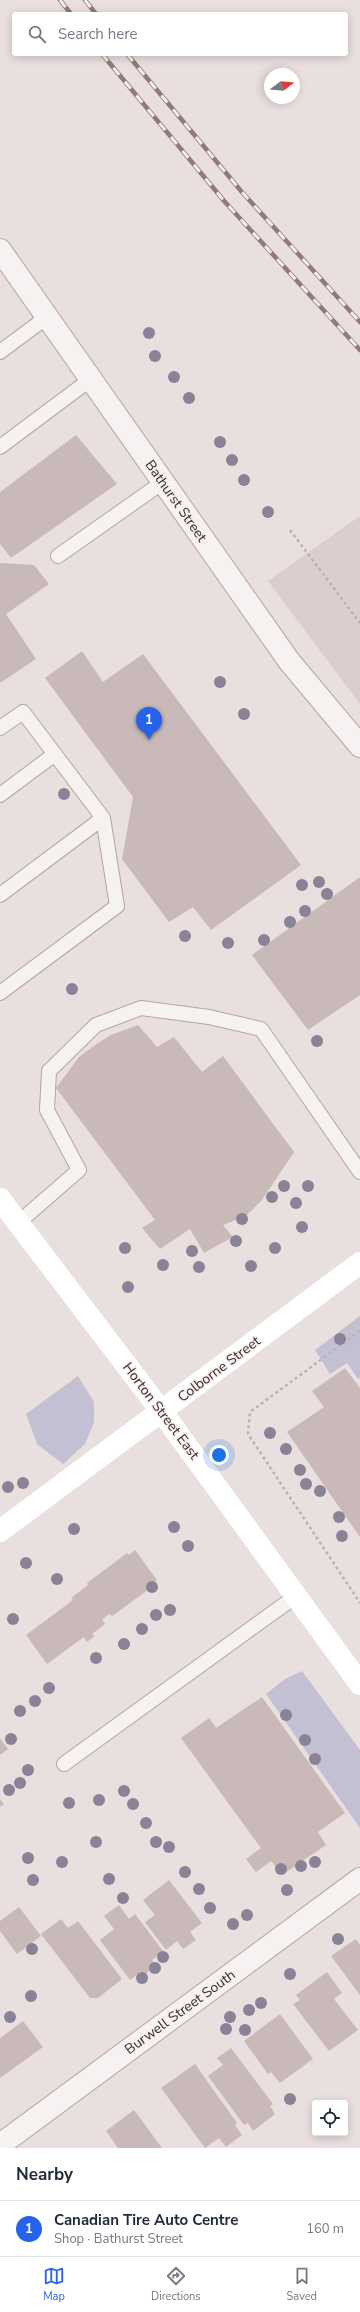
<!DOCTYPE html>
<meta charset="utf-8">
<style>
:root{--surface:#fff;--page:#f6f6f7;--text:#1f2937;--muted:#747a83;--line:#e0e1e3;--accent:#2563eb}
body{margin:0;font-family:"Nunito Sans",sans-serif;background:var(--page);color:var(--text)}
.controls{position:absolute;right:12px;bottom:12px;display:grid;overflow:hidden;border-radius:4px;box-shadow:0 2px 10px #0003}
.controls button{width:36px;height:36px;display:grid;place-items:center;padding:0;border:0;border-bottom:1px solid var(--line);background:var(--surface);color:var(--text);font:20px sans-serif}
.compass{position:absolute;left:264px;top:68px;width:36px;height:36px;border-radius:50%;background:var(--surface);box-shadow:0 2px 10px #0003;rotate:74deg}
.you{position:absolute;left:219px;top:1455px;width:14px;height:14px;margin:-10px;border:3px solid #fff;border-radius:50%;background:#1a73e8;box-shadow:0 0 0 6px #1a73e833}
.badge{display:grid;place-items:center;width:26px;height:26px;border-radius:50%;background:var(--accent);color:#fff;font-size:13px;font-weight:700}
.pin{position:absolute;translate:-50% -33px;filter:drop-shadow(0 1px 2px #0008)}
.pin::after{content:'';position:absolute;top:21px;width:14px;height:12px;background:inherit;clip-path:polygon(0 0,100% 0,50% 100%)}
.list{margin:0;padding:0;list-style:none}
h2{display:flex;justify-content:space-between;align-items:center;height:52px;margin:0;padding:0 16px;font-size:17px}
h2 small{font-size:13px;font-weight:400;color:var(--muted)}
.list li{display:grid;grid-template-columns:26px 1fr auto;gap:12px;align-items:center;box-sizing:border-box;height:56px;padding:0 16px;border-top:1px solid var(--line)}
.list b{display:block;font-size:15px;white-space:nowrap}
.list p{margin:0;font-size:13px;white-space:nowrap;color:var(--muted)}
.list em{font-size:13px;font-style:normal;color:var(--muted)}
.icon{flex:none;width:22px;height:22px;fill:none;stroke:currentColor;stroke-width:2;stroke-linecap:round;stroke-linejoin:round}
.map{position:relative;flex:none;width:360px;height:2148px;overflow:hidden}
.search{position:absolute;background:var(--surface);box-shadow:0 2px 10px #0003;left:12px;right:12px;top:12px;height:44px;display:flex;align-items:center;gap:10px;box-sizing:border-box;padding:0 14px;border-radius:4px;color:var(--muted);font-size:15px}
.sheet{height:108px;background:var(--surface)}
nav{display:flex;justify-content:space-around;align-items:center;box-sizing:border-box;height:56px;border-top:1px solid var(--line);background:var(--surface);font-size:11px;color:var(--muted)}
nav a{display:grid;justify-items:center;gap:2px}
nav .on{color:var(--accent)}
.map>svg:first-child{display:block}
.built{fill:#dbcecd}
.green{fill:#c3c0d3}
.building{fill:#c9bab9}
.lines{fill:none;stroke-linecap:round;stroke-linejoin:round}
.lane-casing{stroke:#b3a5a4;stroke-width:16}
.street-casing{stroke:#b3a5a4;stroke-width:24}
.path{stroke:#bcb2b1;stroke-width:2.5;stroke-dasharray:3 3;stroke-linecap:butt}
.lane{stroke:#f7f2f2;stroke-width:14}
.street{stroke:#f7f2f2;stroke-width:22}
.secondary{stroke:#fff;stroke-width:22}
.rail-casing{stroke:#937978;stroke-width:4.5}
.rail{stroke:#f6efef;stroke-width:3;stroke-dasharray:9;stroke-linecap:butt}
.tree{fill:#8a8297}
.labels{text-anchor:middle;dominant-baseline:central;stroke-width:3;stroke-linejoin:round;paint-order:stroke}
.street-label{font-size:14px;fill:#402928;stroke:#f6efef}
</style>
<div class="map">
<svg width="360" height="2148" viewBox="0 0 360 2148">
<rect width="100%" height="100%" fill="#e9dfdf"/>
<!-- built -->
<path class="built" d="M360 516V704L268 581Z"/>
<!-- green -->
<path class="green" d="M360 1316V1377L358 1379 347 1363 330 1374 315 1350Z
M78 1376 94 1402V1422L85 1444 63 1464 37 1444 26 1414Z
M302 1671 360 1750V1828L266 1694 285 1679Z"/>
<!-- building -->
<path class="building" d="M76 435 117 484 11 558 0 544V492Z
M0 563 34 565 49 584 6 614 36 659 0 683Z
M82 651 103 682 143 654 301 865 211 930 193 907 169 922 122 859 133 797 45 678Z
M360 877V995L308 1030 252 955Z
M138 1025 157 1047 174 1037 202 1072 223 1056 294 1152 262 1200 246 1216 223 1225 233 1237 204 1253 190 1229 160 1249 142 1228 155 1220 56 1088 79 1057 95 1045 111 1035Z
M345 1368 360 1388V1537L287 1432 324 1407 312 1391Z
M135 1550 157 1580 150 1585 152 1587 112 1616 109 1614 102 1620 105 1624 92 1634 95 1636 87 1642 84 1637 47 1664 26 1635 73 1600 71 1598 88 1585 87 1583 127 1553 129 1555Z
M262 1697 345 1813 318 1832 326 1845 282 1875 271 1861 256 1872 246 1859 261 1848 181 1738 209 1718 216 1728Z
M0 1738 8 1749 0 1755Z
M0 1799 4 1804 0 1807Z
M169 1880 202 1923 190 1932 196 1940 183 1949 177 1941 166 1950 145 1922 155 1915 143 1900Z
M119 1905 129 1919 135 1914 163 1951 152 1960 156 1966 143 1976 140 1972 130 1980 100 1940 114 1929 104 1916Z
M19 1907 41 1936 17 1954 0 1931V1921Z
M61 1919 68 1928 78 1921 122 1979 98 1998H90L41 1934Z
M356 1939 360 1945V1995L331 1956Z
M327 1972 342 1993 334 1999 358 2030 329 2051 293 2004 300 2000 296 1995Z
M280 2014 313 2059 280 2083 271 2072 268 2074 244 2041Z
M23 2021 43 2047 0 2078V2038Z
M231 2048 273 2104 270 2106 275 2114 253 2131 248 2123 244 2125 208 2076 223 2065 217 2058Z
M195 2064 237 2123 235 2125 242 2135 226 2147 219 2138 205 2148 161 2088Z
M134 2110 162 2148H118L106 2131Z"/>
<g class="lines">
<defs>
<path id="lane" d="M0 352 47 317
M0 447 91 379
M58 556 163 482
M0 728 23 712 103 818 117 906 0 993
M0 795 55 754
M0 895 103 818
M18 1223 79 1170 47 1110 49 1071 96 1025 141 1008 209 1017 261 1029 360 1172
M64 1764 296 1596"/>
<path id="street" d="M0 250 289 661 360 746
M0 2145 360 1879"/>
</defs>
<!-- lane casing -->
<use href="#lane" class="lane-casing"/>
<!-- street casing -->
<use href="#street" class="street-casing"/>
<!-- path -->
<path class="path" d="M290 530 360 623
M360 1331 250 1412 248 1434 360 1603"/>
<!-- lane -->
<use href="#lane" class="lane"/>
<!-- street -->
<use href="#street" class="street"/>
<!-- secondary -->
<path class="secondary" d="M0 1199 162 1412 360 1684
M0 1531 360 1263"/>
<defs>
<path id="rail" d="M60 0 71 14
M85 0 96 14
M102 54 225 202 360 350
M127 54 241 191 360 322"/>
</defs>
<!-- rail casing -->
<use href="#rail" class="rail-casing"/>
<!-- rail -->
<use href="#rail" class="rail"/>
</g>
<!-- trees -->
<g class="tree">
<circle cx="149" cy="333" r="6"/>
<circle cx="155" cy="356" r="6"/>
<circle cx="174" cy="377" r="6"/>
<circle cx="189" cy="398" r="6"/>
<circle cx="220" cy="442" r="6"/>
<circle cx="232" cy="460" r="6"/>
<circle cx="244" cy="480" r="6"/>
<circle cx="268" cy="512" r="6"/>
<circle cx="220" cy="682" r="6"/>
<circle cx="244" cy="714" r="6"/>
<circle cx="64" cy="794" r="6"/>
<circle cx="319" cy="882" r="6"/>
<circle cx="302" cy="885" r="6"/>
<circle cx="327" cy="894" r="6"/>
<circle cx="305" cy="911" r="6"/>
<circle cx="290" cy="922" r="6"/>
<circle cx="185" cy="936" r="6"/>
<circle cx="264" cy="940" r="6"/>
<circle cx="228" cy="943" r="6"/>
<circle cx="72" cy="989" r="6"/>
<circle cx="317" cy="1041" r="6"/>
<circle cx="284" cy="1186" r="6"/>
<circle cx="308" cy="1186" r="6"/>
<circle cx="272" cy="1197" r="6"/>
<circle cx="296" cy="1203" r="6"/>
<circle cx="242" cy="1219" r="6"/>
<circle cx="302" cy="1227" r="6"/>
<circle cx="236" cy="1241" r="6"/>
<circle cx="125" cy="1248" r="6"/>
<circle cx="275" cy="1248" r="6"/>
<circle cx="192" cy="1251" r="6"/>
<circle cx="163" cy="1265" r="6"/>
<circle cx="251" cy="1266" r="6"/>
<circle cx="199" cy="1267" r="6"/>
<circle cx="128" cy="1287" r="6"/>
<circle cx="340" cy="1339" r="6"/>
<circle cx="270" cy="1433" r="6"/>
<circle cx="286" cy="1449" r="6"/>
<circle cx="300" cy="1470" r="6"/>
<circle cx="23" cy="1483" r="6"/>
<circle cx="306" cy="1484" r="6"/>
<circle cx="8" cy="1487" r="6"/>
<circle cx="320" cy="1491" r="6"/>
<circle cx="339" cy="1517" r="6"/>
<circle cx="174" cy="1527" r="6"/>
<circle cx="74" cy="1529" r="6"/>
<circle cx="342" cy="1536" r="6"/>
<circle cx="188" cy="1546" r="6"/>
<circle cx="26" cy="1563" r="6"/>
<circle cx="57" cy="1579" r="6"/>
<circle cx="152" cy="1587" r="6"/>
<circle cx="170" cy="1610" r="6"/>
<circle cx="156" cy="1615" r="6"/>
<circle cx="13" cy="1619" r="6"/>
<circle cx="142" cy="1629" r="6"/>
<circle cx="124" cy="1644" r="6"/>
<circle cx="96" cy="1658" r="6"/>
<circle cx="49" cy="1688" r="6"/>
<circle cx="35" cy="1701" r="6"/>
<circle cx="20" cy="1711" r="6"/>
<circle cx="286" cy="1715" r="6"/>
<circle cx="11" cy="1739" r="6"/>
<circle cx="305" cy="1740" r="6"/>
<circle cx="315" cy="1759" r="6"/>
<circle cx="28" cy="1770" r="6"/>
<circle cx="20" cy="1783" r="6"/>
<circle cx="9" cy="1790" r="6"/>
<circle cx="124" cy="1791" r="6"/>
<circle cx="99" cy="1800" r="6"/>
<circle cx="69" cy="1803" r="6"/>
<circle cx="133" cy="1804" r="6"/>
<circle cx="146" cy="1823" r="6"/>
<circle cx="96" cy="1842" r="6"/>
<circle cx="156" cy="1842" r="6"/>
<circle cx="169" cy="1847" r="6"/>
<circle cx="28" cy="1858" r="6"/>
<circle cx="62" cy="1862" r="6"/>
<circle cx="315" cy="1862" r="6"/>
<circle cx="301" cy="1866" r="6"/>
<circle cx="281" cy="1869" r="6"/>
<circle cx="185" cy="1872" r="6"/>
<circle cx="109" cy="1879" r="6"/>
<circle cx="33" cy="1880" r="6"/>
<circle cx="199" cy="1889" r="6"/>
<circle cx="287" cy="1890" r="6"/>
<circle cx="123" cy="1898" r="6"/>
<circle cx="210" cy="1908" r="6"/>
<circle cx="247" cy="1915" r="6"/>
<circle cx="233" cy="1924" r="6"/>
<circle cx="338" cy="1939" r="6"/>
<circle cx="32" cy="1949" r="6"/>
<circle cx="163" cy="1957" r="6"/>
<circle cx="155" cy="1968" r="6"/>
<circle cx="290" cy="1974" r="6"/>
<circle cx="142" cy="1978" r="6"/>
<circle cx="31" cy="1996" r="6"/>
<circle cx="261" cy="2003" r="6"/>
<circle cx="249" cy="2010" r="6"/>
<circle cx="10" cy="2017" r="6"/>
<circle cx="230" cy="2017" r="6"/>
<circle cx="226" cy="2029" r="6"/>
<circle cx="245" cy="2030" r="6"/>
<circle cx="290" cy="2099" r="6"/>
</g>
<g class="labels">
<!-- street labels -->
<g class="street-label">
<text transform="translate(176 501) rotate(55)">Bathurst Street</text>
<text transform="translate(219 1369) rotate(-37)">Colborne Street</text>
<text transform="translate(161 1411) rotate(53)">Horton Street East</text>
<text transform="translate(180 2012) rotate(-36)">Burwell Street South</text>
</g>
</g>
</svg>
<div class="controls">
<button><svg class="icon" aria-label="locate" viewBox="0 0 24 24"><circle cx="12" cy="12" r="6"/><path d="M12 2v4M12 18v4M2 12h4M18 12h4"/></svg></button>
</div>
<svg class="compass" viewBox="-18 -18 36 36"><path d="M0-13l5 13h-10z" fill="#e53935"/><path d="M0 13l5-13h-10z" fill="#747a83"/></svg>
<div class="you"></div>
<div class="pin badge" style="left:149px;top:740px">1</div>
<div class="search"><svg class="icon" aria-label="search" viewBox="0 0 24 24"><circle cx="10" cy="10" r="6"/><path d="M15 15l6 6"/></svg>Search here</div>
</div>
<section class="sheet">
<h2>Nearby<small></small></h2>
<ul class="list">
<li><span class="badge">1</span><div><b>Canadian Tire Auto Centre</b><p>Shop · Bathurst Street</p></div><em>160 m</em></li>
</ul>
</section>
<nav>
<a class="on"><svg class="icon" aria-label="map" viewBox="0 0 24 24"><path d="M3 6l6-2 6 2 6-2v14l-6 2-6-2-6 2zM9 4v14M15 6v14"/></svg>Map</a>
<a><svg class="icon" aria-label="directions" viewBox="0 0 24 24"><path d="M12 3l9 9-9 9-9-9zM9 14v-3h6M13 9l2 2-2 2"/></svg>Directions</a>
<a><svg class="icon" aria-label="saved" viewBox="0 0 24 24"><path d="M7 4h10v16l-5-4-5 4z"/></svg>Saved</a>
</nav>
